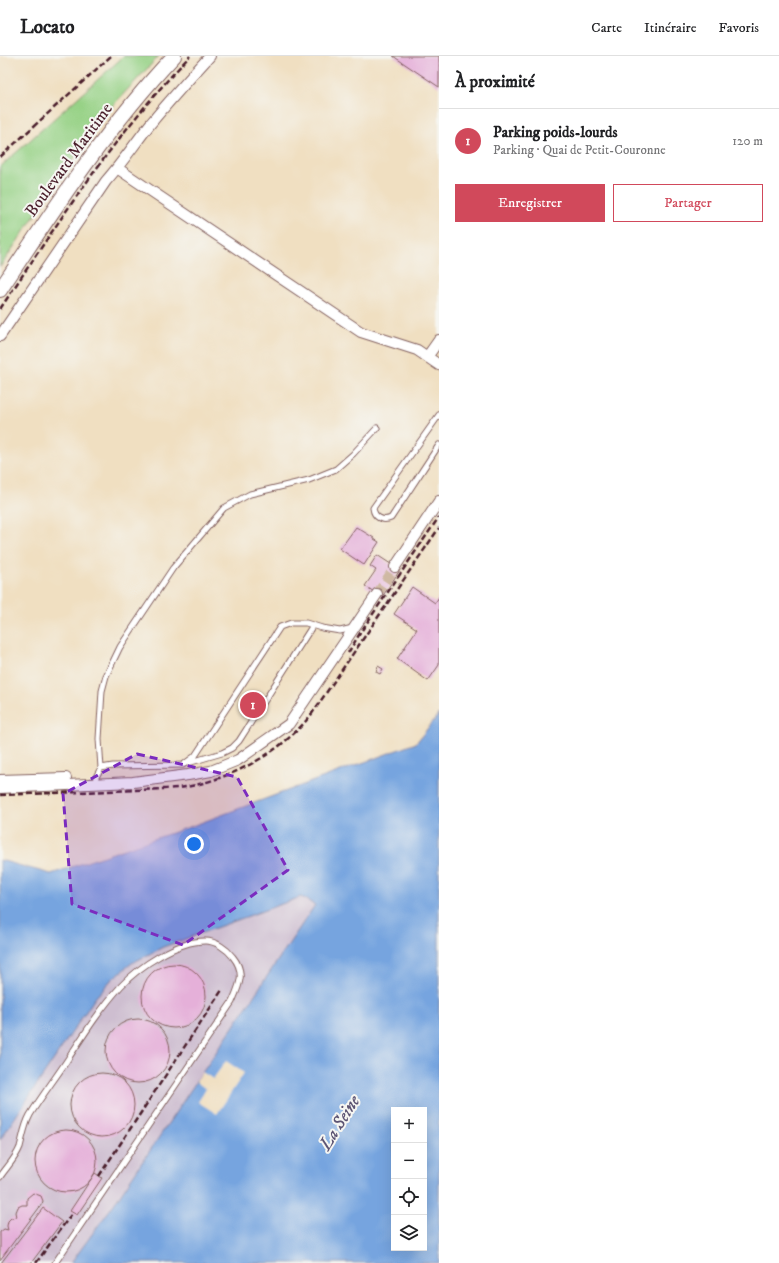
<!DOCTYPE html>
<html lang="fr">
<meta charset="utf-8">
<style>
:root{--surface:#fff;--page:#f2f2f2;--text:#202124;--muted:#757577;--line:#e0e0e0;--accent:#d1495b}
body{margin:0;font-family:"IM FELL DW Pica",serif;background:var(--page);color:var(--text)}
.controls{position:absolute;right:12px;bottom:12px;display:grid;overflow:hidden;border-radius:0px;box-shadow:0 4px 16px #0002}
.controls button{width:36px;height:36px;display:grid;place-items:center;padding:0;border:0;border-bottom:1px solid var(--line);background:var(--surface);color:var(--text);font:20px sans-serif}
.you{position:absolute;left:194px;top:788px;width:14px;height:14px;margin:-10px;border:3px solid #fff;border-radius:50%;background:#1a73e8;box-shadow:0 0 0 6px #1a73e833}
.badge{display:grid;place-items:center;width:26px;height:26px;border-radius:50%;background:var(--accent);color:#fff;font-size:13px;font-weight:700}
.pin{position:absolute;translate:-50% -50%;border:2px solid #fff;box-shadow:0 1px 4px #0006}
.list{margin:0;padding:0;list-style:none}
h2{display:flex;justify-content:space-between;align-items:center;height:52px;margin:0;padding:0 16px;font-size:17px}
h2 small{font-size:13px;font-weight:400;color:var(--muted)}
.list li{display:grid;grid-template-columns:26px 1fr auto;gap:12px;align-items:center;box-sizing:border-box;height:64px;padding:0 16px;border-top:1px solid var(--line)}
.list b{display:block;font-size:15px;white-space:nowrap}
.list p{margin:0;font-size:13px;white-space:nowrap;color:var(--muted)}
.list em{font-size:13px;font-style:normal;color:var(--muted)}
.actions{display:flex;gap:8px;padding:12px 16px}
.actions a{flex:1;padding:9px 0;border:1px solid var(--accent);border-radius:0px;text-align:center;font-size:14px;color:var(--accent)}
.actions .main{background:var(--accent);color:#fff}
.icon{flex:none;width:22px;height:22px;fill:none;stroke:currentColor;stroke-width:2;stroke-linecap:round;stroke-linejoin:round}
.map{position:relative;flex:none;width:439px;height:1207px;overflow:hidden}
header{display:flex;align-items:center;gap:24px;box-sizing:border-box;height:56px;padding:0 20px;background:var(--surface);border-bottom:1px solid var(--line)}
header strong{font-size:19px}
nav{display:flex;gap:22px;margin-inline-start:auto;font-size:14px}
main{display:flex}
aside{flex:1;background:var(--surface)}
.map>svg:first-child{display:block}
.industrial{fill:#cebed0}
.green{fill:#97d286;stroke:#707858}
.water{fill:#76a4df;stroke:#606285;fill-rule:evenodd}
.pier{fill:#f0dfc1}
.building{fill:#e5b0d9}
.lines{fill:none;stroke-linecap:round;stroke-linejoin:round}
.street-tunnel{stroke:#cfb9a3;stroke-width:10;stroke-dasharray:10 5;stroke-linecap:butt}
.lane-casing{stroke:#846260;stroke-width:7}
.street-casing{stroke:#846260;stroke-width:12}
.secondary-casing{stroke:#846260;stroke-width:16}
.lane{stroke:#fff;stroke-width:5}
.street{stroke:#fff;stroke-width:10}
.secondary{stroke:#fff;stroke-width:14}
.rail{stroke:#4a1f2b;stroke-width:2.5;stroke-dasharray:6 3;stroke-linecap:butt}
.marked{fill:#7b2cbf;fill-opacity:0.2;stroke:#7b2cbf;stroke-width:3;stroke-dasharray:8 5;stroke-linejoin:round}
.labels{text-anchor:middle;dominant-baseline:central;stroke-width:4;stroke-linejoin:round;paint-order:stroke}
.street-label{font-size:17px;fill:#4a1f2b;stroke:#f6f6f2}
.water-label{font-size:18px;font-style:italic;fill:#5c5473;stroke:#f6f6f2}
</style>
<header>
<strong>Locato</strong>
<nav><a>Carte</a><a>Itinéraire</a><a>Favoris</a></nav>
</header>
<main>
<div class="map">
<svg width="439" height="1207" viewBox="0 0 439 1207">
<rect width="100%" height="100%" fill="#f6f6f2"/>
<filter id="ink" filterUnits="userSpaceOnUse"><feTurbulence type="fractalNoise" baseFrequency=".025" numOctaves="2"/><feDisplacementMap in="SourceGraphic" scale="8" xChannelSelector="R" yChannelSelector="G"/><feConvolveMatrix kernelMatrix="1 2 1 2 8 2 1 2 1" color-interpolation-filters="sRGB"/></filter>
<filter id="wash" filterUnits="userSpaceOnUse"><feTurbulence type="fractalNoise" baseFrequency=".012" numOctaves="4" result="noise"/><feDisplacementMap in="SourceGraphic" scale="16" xChannelSelector="R" yChannelSelector="G"/><feGaussianBlur stdDeviation="0.9" result="paint"/><feColorMatrix in="noise" values="0 0 0 0 0 0 0 0 0 0 0 0 0 0 0 0 0 1.4 0 .05"/><feComposite in="paint" operator="in"/></filter>
<g filter="url(#wash)">
<rect width="100%" height="100%" fill="#f0dfc1"/>
<!-- industrial -->
<path class="industrial" d="M301 841 315 849 114 1148 71 1207H0V1084L95 942 112 923 132 907 163 891Z"/>
<!-- green -->
<path class="green" d="M124 0H159L101 62 0 211V111Z"/>
<!-- water -->
<path class="water" d="M439 658V1207H71L114 1148 315 849 301 841 163 891 132 907 112 923 95 942 0 1084V804L51 818 192 770 416 687ZM394 1054H424V1192H394Z"/>
<!-- pier -->
<path class="pier" d="M226 1005 244 1017 217 1058 198 1046 206 1033 196 1026 202 1016 213 1023Z"/>
<g id="blocks">
<!-- building -->
<path class="building" d="M393 0H439V31Z
M356 471 374 482V483L379 486 364 509 340 493Z
M377 499 400 514 382 541 365 530 376 514 370 510Z
M412 531 435 547 439 541V609L428 625 397 603 417 573 394 558Z
M378 610 383 613 380 618 376 616Z
M142 940a32 32 0 1 1 64 0a32 32 0 1 1-64 0Z
M106 995a32 32 0 1 1 64 0a32 32 0 1 1-64 0Z
M70 1049a32 32 0 1 1 64 0a32 32 0 1 1-64 0Z
M35 1105a31 31 0 1 1 62 0a31 31 0 1 1-62 0Z
M95 1117 102 1122 77 1159 70 1155Z
M33 1137 41 1140 43 1145 42 1148 0 1204V1176L4 1173 8 1174 7 1170 8 1165 11 1162 17 1161 16 1156 18 1151 22 1149H27V1142Z
M43 1152 62 1166 31 1207H1Z"/>
</g>
</g>
<g filter="url(#ink)">
<use href="#blocks" fill-opacity="0" stroke="#846260" stroke-width="1"/>
<g class="lines">
<!-- street-tunnel -->
<path class="street-tunnel" d="M377 538 395 511"/>
<defs>
<path id="lane" d="M439 359 373 452C374 461 382 466 391 462L439 389
M188 707 222 697 232 692 239 685 313 569
M101 712 99 683 102 635 106 620 120 591 173 512 224 452 250 438 309 424 336 413 353 398 377 372
M95 727 96 721 101 712 113 710 183 709 195 700 280 571 291 567H306L322 572 340 575 353 572
M0 1121C6 1112 16 1102 20 1091 23 1080 24 1070 30 1059 41 1041 54 1024 66 1006 83 980 100 953 121 930 140 910 177 885 205 885 216 885 227 893 233 901 246 917 239 930 232 946L55 1207"/>
<path id="street" d="M117 112 361 276 417 294 439 309
M0 280 106 125C122 107 136 86 151 67 170 44 190 22 210 0
M427 301 439 284
M395 511 439 445
M0 724 66 722
M0 732 133 726 188 719 211 715 238 704 289 668 377 538"/>
<path id="secondary" d="M0 234C54 153 107 71 174 0"/>
</defs>
<!-- lane casing -->
<use href="#lane" class="lane-casing"/>
<!-- street casing -->
<use href="#street" class="street-casing"/>
<!-- secondary casing -->
<use href="#secondary" class="secondary-casing"/>
<!-- lane -->
<use href="#lane" class="lane"/>
<!-- street -->
<use href="#street" class="street"/>
<!-- secondary -->
<use href="#secondary" class="secondary"/>
<!-- rail -->
<path class="rail" d="M0 101 111 0
M0 253C59 165 116 77 190 0
M348 597 362 574 439 461
M0 739 164 733C173 732 182 732 191 730 237 720 281 696 311 659L439 472
M99 1120 222 934
M36 1207 73 1156"/>
</g>
</g>
<!-- marked area -->
<path class="marked" d="M137 698 237 721 288 814 183 889 72 848 63 738Z"/>
<g class="labels">
<!-- street labels -->
<g class="street-label">
<text transform="translate(69 104) rotate(-54)">Boulevard Maritime</text>
</g>
<!-- water labels -->
<g class="water-label">
<text transform="translate(340 1067) rotate(-58)">La Seine</text>
</g>
</g>
</svg>
<div class="controls">
<button>+</button>
<button>−</button>
<button><svg class="icon" aria-label="locate" viewBox="0 0 24 24"><circle cx="12" cy="12" r="6"/><path d="M12 2v4M12 18v4M2 12h4M18 12h4"/></svg></button>
<button><svg class="icon" aria-label="layers" viewBox="0 0 24 24"><path d="M12 4l9 5-9 5-9-5zM3 14l9 5 9-5"/></svg></button>
</div>
<div class="you"></div>
<div class="pin badge" style="left:253px;top:649px">1</div>
</div>
<aside>
<h2>À proximité<small></small></h2>
<ul class="list">
<li><span class="badge">1</span><div><b>Parking poids-lourds</b><p>Parking · Quai de Petit-Couronne</p></div><em>120 m</em></li>
</ul>
<div class="actions"><a class="main">Enregistrer</a><a>Partager</a></div>
</aside>
</main>
